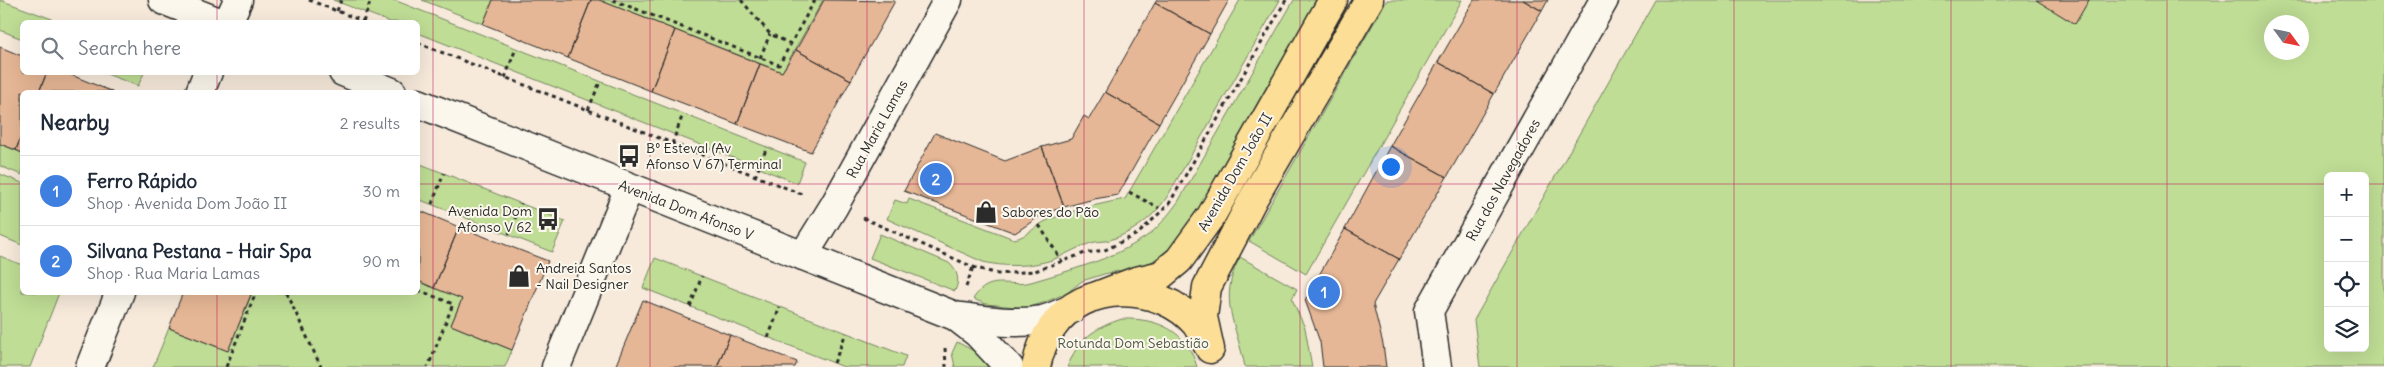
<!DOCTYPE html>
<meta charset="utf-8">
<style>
:root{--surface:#fff;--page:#f6f6f7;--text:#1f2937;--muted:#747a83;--line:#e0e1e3;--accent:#2b2b2b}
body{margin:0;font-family:Delius,sans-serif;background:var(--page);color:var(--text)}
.controls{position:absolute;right:15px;bottom:15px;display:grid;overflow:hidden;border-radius:8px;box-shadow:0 5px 20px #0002}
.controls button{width:45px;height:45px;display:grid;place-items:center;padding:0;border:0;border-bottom:1px solid var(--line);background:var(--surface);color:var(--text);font:25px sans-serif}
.compass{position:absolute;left:2264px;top:15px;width:45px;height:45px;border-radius:50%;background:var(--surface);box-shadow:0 5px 20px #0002;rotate:123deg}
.you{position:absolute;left:1390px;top:166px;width:18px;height:18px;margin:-12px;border:4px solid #fff;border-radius:50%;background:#1a73e8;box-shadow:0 0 0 8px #1a73e833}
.badge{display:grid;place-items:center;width:32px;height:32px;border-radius:50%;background:var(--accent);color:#fff;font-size:16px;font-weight:700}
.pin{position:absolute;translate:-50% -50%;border:2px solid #fff;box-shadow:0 1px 5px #0006}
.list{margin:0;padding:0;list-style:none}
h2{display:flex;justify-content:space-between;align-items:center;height:65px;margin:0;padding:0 20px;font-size:21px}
h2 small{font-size:16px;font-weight:400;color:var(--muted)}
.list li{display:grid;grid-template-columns:32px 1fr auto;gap:15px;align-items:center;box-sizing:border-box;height:70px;padding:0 20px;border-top:1px solid var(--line)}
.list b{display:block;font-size:19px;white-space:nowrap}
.list p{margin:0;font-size:16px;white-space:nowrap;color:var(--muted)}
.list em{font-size:16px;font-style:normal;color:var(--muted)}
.icon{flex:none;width:28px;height:28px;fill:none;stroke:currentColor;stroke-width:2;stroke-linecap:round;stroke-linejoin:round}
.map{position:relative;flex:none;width:2384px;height:367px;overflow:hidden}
.search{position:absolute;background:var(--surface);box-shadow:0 5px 20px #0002;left:20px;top:20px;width:400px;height:55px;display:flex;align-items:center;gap:12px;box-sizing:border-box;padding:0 18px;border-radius:8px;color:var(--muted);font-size:19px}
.panel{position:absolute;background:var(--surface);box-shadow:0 5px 20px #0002;left:20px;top:90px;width:400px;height:205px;border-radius:8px}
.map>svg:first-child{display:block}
.green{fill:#bfdd95;stroke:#758460;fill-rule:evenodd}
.building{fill:#e6b796;stroke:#2b2b2b}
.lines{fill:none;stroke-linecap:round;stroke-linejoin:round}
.minor-casing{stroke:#2b2b2b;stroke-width:31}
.major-casing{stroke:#2b2b2b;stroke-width:31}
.path{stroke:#2b2b2b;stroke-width:3;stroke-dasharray:4 4;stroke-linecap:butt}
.minor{stroke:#fbf7ec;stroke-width:28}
.major{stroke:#fdde96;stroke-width:28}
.grid{fill:none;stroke:#c2185b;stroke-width:1;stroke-opacity:0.55}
.labels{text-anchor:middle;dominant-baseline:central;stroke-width:4;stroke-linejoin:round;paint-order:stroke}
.street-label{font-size:14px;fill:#2b2b2b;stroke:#fbf7ec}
.poi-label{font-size:14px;fill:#2b2b2b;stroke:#fbf7ec;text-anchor:start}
.park-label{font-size:14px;fill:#505846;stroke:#fbf7ec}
</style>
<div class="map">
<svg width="2384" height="367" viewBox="0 0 2384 367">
<rect width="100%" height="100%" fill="#f7eadb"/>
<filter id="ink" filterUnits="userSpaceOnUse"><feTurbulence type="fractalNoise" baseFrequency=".02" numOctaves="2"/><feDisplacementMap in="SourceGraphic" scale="10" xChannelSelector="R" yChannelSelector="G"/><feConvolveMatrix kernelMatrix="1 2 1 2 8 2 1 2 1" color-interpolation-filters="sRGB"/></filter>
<g filter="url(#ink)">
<!-- green -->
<path class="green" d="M0 0 52 19 50 22H22V39L0 30Z
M333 0H394L805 162 797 183 418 33V22H390Z
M422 0H493L483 24Z
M599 0H823L782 72Z
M1240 0H1280L1167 197C1153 218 1134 232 1110 240 1103 242 1097 241 1091 243 1077 247 1065 255 1052 260 1030 267 1004 267 983 262L887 219 895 200 907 204 909 199 1014 239C1027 237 1036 225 1048 220 1073 210 1099 204 1125 199Z
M1294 0H1318L1188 228 1171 248 1147 265 1104 274 1082 281 1067 293 1043 303 1025 308 986 304 973 299C990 273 1007 288 1031 282 1068 271 1111 260 1144 238 1158 229 1168 215 1178 202Z
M1387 0H1462L1306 274 1249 241Z
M1655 0H2384V367H1480L1474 320ZM2272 22H2302V52H2272ZM2328 176H2365V348H2328Z
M104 73H144L138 86Z
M0 144 22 153V175L0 166Z
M418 163 565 221 552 252 418 199Z
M0 174 22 183V245L0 236Z
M880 234 949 263C958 272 960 279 955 291L870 258Z
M0 256 22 265V292L59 293 30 367H0Z
M1240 257 1297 289 1292 299 1305 328 1312 367H1245C1237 325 1217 300 1240 257Z
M655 258 906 356 902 367H844L643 288Z
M418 281 462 299 451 325 512 350 505 367H153L169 328 228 351 252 293 418 292Z
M1122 319C1157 318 1187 330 1197 367H1068C1076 340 1096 327 1122 319Z
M957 342 987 358 996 367H955L952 353Z"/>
<!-- building -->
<path class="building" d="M493 0H591L568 58 483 24Z
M591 0H599L675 30 651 91 568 58Z
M824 0 895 1 851 80 796 50Z
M1157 0H1229L1210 34 1155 3Z
M1474 0H1523L1542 11 1494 94 1438 62Z
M1523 0H1548L1542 11Z
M2036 0H2089L2075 24Z
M1155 3 1210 34 1159 123 1105 92Z
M675 30 760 64 737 124 651 91Z
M0 47 22 56V72H47L39 92H22V134L16 150 0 144Z
M796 50 851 80 811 152 737 124 760 64 782 72Z
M1438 62 1494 94 1447 177 1390 146Z
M47 72H64L113 92H39Z
M1105 92 1159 123 1118 195 1094 199 1064 207 1042 147 1071 139 1084 116 1089 119Z
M935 133 1005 161 1042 147 1064 207 1043 214 1015 233 904 191Z
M22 134V153L16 150Z
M1390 146 1447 177 1399 259 1345 229Z
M418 210 459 227 434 288 418 281Z
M459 227 548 261 512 350 451 325 462 299 434 288Z
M1345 229 1399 259 1373 304 1383 344 1386 367H1323L1320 342 1305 300Z
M183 292H252L228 351 169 328Z
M643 300 730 335 717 367H615Z
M730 335 797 362 795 367H717Z"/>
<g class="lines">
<defs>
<path id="minor" d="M163 0 219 22
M228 22 238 0
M343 72 392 92
M200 92 208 72
M418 103 955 316C984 320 1013 325 1042 320 1052 318 1062 312 1072 309
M803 256 834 206 948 0
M955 316 977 333 1009 367
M90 367 120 292
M556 367 629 188
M1437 367 1429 311 1604 0"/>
<path id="major" d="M1094 297 1136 281 1161 275 1179 260 1211 216 1333 0
M1210 349 1203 317 1207 287 1253 199 1369 0
M1036 367C1039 353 1043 340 1052 328 1084 280 1160 282 1196 324 1200 330 1204 338 1207 344"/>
</defs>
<!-- minor casing -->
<use href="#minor" class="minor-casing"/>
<!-- major casing -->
<use href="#major" class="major-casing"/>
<!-- path -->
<path class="path" d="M309 0 365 22
M613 0 779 65 815 0
M741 0 770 34 791 44
M337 11 341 0
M363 22 371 0
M418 43 804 195
M760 58 770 34
M505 78 516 48
M588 110 600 82
M672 144 683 114
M755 177 767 147
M1129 192 1159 208
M432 204 444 173
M863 218 973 267 998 274 1035 271 1085 253 1105 250 1139 233 1169 204 1286 0
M1039 225 1063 263
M509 234 521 203
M966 287 973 267
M418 290 453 304 428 367
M286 292 321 367
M690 307 702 276
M768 338 780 307
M945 348 946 367
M834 363 846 333
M226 367 256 292"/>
<!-- minor -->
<use href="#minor" class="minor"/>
<!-- major -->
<use href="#major" class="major"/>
</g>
</g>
<!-- grid -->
<path class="grid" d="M217 0V22M433 0V367M650 0V367M867 0V367M1084 0V367M1300 0V367M1517 0V367M1734 0V367M1951 0V367M2167 0V367M217 72V92M0 184H22M418 184H2328M2365 184H2384M217 292V367"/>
<!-- icons -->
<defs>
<symbol id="bus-bare" viewBox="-9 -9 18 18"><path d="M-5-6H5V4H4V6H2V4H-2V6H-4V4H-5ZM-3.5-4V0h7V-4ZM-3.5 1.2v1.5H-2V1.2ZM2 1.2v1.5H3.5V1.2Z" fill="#2b2b2b" stroke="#fbf7ec" stroke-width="2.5" paint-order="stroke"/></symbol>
<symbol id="shop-bare" viewBox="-9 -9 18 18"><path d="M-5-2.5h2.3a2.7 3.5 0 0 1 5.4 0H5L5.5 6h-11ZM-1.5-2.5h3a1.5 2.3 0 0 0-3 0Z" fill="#2b2b2b" stroke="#fbf7ec" stroke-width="2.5" paint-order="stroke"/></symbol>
</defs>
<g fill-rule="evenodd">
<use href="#bus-bare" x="613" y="140" width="32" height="32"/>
<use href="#shop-bare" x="970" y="196" width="32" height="32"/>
<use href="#bus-bare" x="532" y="203" width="32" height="32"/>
<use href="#shop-bare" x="503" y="260" width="32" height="32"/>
</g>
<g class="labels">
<!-- street labels -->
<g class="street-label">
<text transform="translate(877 129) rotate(-61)">Rua Maria Lamas</text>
<text transform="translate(1235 172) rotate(-60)">Avenida Dom João II</text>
<text transform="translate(1503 180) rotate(-61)">Rua dos Navegadores</text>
<text transform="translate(686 210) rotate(21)">Avenida Dom Afonso V</text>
</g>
<!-- poi labels -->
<g class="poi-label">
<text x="646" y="148">Bº Esteval (Av<tspan x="646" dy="16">Afonso V 67) Terminal</tspan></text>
<text x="532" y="211" text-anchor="end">Avenida Dom<tspan x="532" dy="16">Afonso V 62</tspan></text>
<text x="1002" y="212">Sabores do Pão</text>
<text x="536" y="268">Andreia Santos<tspan x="536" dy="16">- Nail Designer</tspan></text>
</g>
<!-- park labels -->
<g class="park-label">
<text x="1133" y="343">Rotunda Dom Sebastião</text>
</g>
</g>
</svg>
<div class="controls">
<button>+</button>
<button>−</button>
<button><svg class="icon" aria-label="locate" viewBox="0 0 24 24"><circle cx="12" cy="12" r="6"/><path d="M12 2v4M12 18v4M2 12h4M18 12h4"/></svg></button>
<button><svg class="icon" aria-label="layers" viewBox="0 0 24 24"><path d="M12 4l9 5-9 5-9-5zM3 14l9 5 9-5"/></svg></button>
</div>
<svg class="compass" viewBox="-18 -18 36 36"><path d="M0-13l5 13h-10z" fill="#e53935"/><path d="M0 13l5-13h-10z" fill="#747a83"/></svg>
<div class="you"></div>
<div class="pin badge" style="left:1324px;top:292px;background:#3f7fe0">1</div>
<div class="pin badge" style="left:936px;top:179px;background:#3f7fe0">2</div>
<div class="search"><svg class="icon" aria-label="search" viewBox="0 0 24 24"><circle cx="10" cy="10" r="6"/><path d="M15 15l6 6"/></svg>Search here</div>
<section class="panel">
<h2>Nearby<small>2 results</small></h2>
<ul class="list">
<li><span class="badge" style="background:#3f7fe0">1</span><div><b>Ferro Rápido</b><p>Shop · Avenida Dom João II</p></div><em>30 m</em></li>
<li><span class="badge" style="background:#3f7fe0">2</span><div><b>Silvana Pestana - Hair Spa</b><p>Shop · Rua Maria Lamas</p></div><em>90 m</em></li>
</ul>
</section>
</div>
